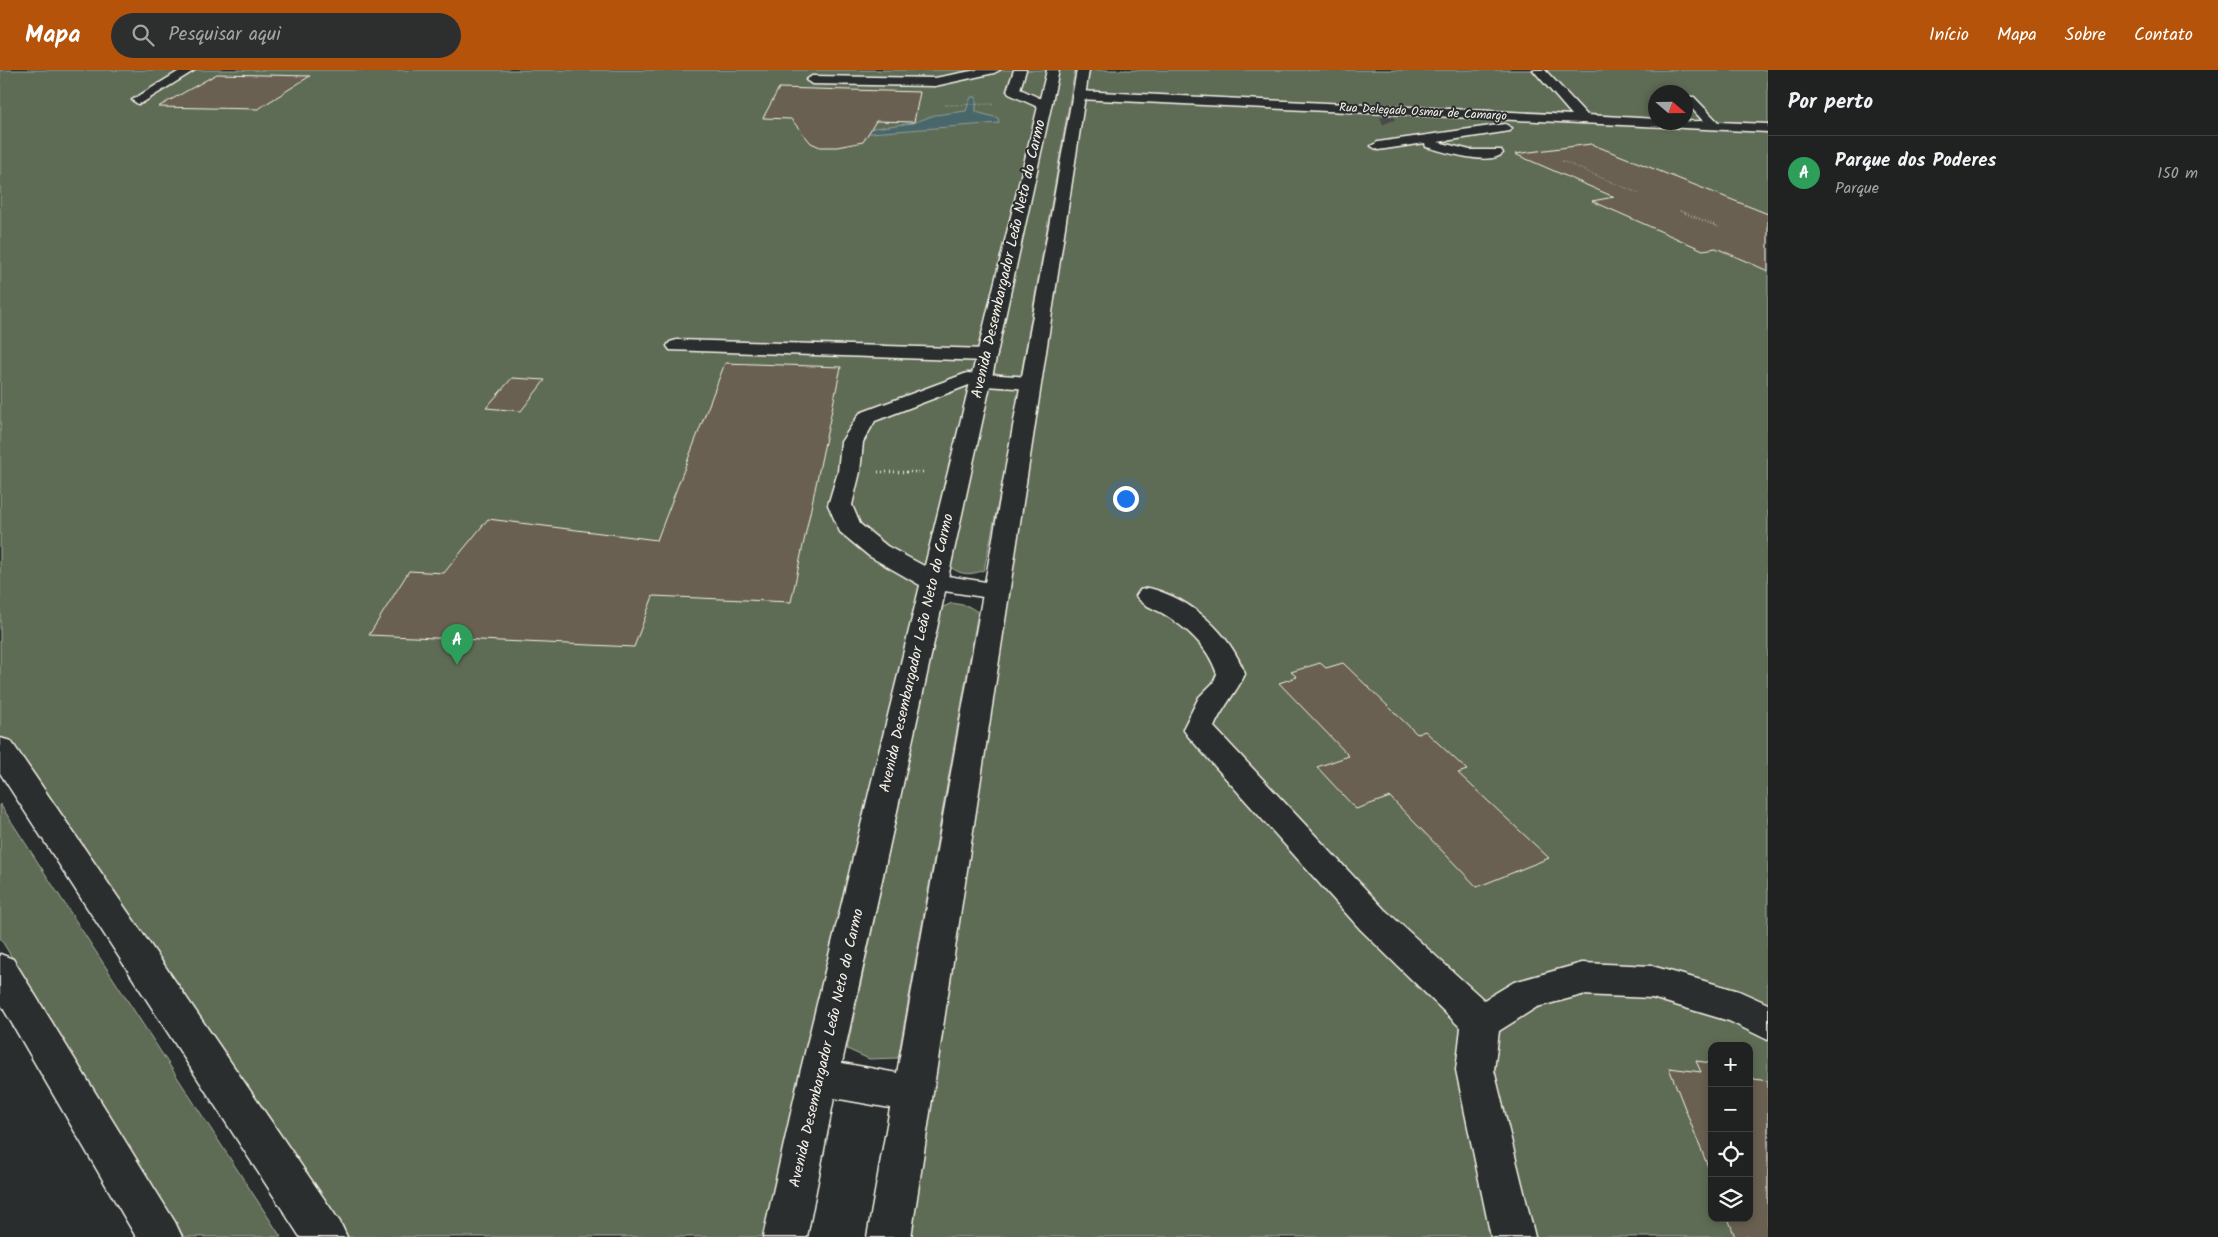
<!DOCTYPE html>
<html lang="pt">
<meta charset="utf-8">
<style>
:root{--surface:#202222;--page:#2d2f2f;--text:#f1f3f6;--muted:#a2a4a5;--line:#3d3f40;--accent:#b45309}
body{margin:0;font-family:Kalam,sans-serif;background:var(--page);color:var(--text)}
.controls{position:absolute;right:15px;bottom:15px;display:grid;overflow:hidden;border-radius:10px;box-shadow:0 2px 8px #0003}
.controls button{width:45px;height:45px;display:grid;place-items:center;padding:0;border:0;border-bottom:1px solid var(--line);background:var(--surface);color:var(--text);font:25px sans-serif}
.compass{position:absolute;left:1648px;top:15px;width:45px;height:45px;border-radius:50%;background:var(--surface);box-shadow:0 2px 8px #0003;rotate:110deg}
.you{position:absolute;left:1125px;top:428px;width:18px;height:18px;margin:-12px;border:4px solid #fff;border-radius:50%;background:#1a73e8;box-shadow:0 0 0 8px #1a73e833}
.badge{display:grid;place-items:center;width:32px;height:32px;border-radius:50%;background:var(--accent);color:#fff;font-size:16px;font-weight:700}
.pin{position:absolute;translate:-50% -41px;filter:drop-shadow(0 1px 2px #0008)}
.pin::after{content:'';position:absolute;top:26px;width:18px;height:15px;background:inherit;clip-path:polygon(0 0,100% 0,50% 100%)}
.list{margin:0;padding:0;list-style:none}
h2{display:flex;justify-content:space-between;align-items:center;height:65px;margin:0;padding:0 20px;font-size:21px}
h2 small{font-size:16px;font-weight:400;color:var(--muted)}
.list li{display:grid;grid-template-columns:32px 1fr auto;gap:15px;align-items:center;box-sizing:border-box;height:75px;padding:0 20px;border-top:1px solid var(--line)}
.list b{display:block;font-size:19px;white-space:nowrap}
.list p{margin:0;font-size:16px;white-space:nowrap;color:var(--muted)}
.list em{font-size:16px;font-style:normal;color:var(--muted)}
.icon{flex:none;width:28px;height:28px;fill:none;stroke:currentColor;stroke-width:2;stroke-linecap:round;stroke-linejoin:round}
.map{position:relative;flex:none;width:1768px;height:1167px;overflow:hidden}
header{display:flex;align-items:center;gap:30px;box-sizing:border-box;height:70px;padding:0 25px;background:var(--accent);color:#fff}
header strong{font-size:24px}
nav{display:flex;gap:28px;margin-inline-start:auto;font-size:18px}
.search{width:350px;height:45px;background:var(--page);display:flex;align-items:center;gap:12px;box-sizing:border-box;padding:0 18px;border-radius:28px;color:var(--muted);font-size:19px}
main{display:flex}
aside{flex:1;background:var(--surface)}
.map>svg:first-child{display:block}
.green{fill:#5e6c54;stroke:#a9ae9e;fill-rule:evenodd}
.water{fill:#48666a;stroke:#8d9e9c}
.building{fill:#696151;stroke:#f4f1e8}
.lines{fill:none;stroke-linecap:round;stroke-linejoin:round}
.minor-tunnel{stroke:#484a4a;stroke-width:13;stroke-dasharray:13 7;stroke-linecap:butt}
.minor-casing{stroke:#f4f1e8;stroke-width:3}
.major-casing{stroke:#f4f1e8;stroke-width:3}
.path-far2{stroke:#f4f1e8;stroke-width:1;stroke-dasharray:0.5 2;stroke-linecap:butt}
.path-far1{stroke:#f4f1e8;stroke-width:2;stroke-dasharray:0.5 2.5;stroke-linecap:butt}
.path{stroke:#f4f1e8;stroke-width:2.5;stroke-dasharray:1 3;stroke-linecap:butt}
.minor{fill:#2a2d2e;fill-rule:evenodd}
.major{fill:#2a2d2e;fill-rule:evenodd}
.labels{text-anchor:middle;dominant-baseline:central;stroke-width:4;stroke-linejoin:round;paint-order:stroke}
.far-street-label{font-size:12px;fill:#f4f1e8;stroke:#2a2d2e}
.street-label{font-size:15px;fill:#f4f1e8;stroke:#2a2d2e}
</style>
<header>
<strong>Mapa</strong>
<div class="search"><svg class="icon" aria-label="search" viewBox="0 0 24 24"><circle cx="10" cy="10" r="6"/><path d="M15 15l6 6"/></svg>Pesquisar aqui</div>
<nav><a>Início</a><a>Mapa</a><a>Sobre</a><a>Contato</a></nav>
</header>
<main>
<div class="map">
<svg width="1768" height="1167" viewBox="0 0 1768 1167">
<rect width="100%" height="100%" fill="#2a2d2e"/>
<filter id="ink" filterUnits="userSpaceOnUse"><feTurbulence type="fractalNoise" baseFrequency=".02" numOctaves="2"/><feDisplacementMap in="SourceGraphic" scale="10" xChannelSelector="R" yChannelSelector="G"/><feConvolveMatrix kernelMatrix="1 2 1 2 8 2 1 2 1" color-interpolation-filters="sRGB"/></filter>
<g filter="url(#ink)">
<!-- green -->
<path class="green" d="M0 0H1053L785 1167H325L0 679Z
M1058 0H1075L1021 305 1007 306 993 302Z
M1083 0H1768V1167H889ZM1656 22H1686V52H1656ZM1712 976H1749V1148H1712Z
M994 314 1015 316 1022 319 984 500C969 506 959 505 947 494L985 317Z
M952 533 968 536 978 542 898 988 869 989 847 979 941 538Z
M0 734 281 1167H184L0 868Z"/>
<!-- water -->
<path class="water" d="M971 27H976V42L998 48 999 53 832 66 829 64 913 53 935 45 966 41Z"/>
<!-- building -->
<path class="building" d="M217 4 310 6 258 39 158 37Z
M779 18 920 22 914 52 876 51 863 72 837 77H820L811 73 791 49 763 48Z
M1591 74 1768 144V201L1716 178 1703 180 1592 131 1614 127 1515 84Z
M725 293 841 297 791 532 653 526 634 577 369 565 409 501 444 503 488 449 657 470Z
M512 308 545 310 521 341 486 338Z
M1320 593 1326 598 1343 593 1417 664 1425 661 1467 700 1458 703 1549 788 1477 817 1390 727 1356 739 1317 697 1349 686 1279 613 1297 607 1291 602Z
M1696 991 1712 993V1107L1669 998 1701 1002Z
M1749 999 1754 1009 1768 1011V1167H1735L1728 1148H1749Z"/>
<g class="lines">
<!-- minor-tunnel -->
<path class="minor-tunnel" d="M1386 45 1389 52"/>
<defs>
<path id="minor" d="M181 0H195L142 33 138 34 132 30Z
M977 0H1000L994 3 935 16 812 14 806 10 812 6 935 8Z
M1014 0H1026L1020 19 1048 32 1050 35 1048 38H1040L1009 24 1007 21Z
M1533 0H1545L1587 45 1656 49V52L1703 51 1686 32V27H1694L1718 52 1768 54V62L1078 29 1072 25 1078 21 1572 45Z
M1505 54 1512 58 1510 61 1438 72 1470 80H1501L1503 83C1491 97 1442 81 1426 77L1425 73 1378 80 1371 76 1378 72Z
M677 270 987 279 994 281 997 285 994 289 987 291 670 280 667 276 670 272Z
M967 303 1030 307 1037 309 1040 313 1037 317 1030 319 969 315 875 351 863 372 860 402 852 435 860 454 887 476 941 505 1005 515 1009 521 1005 527 996 529 925 518 869 486 840 462 828 435 838 402 841 372 860 343Z
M1149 518C1192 529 1230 563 1245 604 1236 623 1222 638 1214 657L1384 839 1484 930 1514 912 1582 893 1652 896 1739 921 1768 934V970L1729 951 1652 928 1582 925 1537 937 1499 961 1494 1000 1535 1167H1491L1456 1000 1461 958 1360 859 1188 666 1183 659 1199 627 1213 613 1217 604C1208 576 1187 558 1162 543 1153 538 1142 535 1136 526L1140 520Z"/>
<path id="major" d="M1047 0H1059L842 993 897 1003 1077 0H1089L911 1167H867L890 1038 834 1028 807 1167H763L799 1007Z
M0 668 11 671 340 1152 347 1167H300L0 703Z
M0 884 13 889 175 1152 182 1167H136L0 933Z"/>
</defs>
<!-- minor casing -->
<use href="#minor" class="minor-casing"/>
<!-- major casing -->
<use href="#major" class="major-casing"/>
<!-- path-far2 -->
<path class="path-far2" d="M945 35 994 34
M1562 91 1640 124"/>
<!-- path-far1 -->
<path class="path-far1" d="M1680 141 1719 157"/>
<!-- path -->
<path class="path" d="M878 402H923"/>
<!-- minor -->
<use href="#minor" class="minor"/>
<!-- major -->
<use href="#major" class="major"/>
</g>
</g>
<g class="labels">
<!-- far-street labels -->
<g class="far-street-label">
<text transform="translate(1423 42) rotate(3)">Rua Delegado Osmar de Camargo</text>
</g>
<!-- street labels -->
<g class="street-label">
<text transform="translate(1009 189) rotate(-77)">Avenida Desembargador Leão Neto do Carmo</text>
<text transform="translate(917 583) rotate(-77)">Avenida Desembargador Leão Neto do Carmo</text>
<text transform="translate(827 978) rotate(-77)">Avenida Desembargador Leão Neto do Carmo</text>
</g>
</g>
</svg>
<div class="controls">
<button>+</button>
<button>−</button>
<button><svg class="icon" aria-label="locate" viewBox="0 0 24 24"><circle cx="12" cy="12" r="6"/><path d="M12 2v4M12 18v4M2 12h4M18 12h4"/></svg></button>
<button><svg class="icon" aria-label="layers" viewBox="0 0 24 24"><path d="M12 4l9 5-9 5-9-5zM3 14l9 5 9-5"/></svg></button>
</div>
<svg class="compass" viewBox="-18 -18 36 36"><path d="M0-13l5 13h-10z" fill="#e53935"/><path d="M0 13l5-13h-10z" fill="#a2a4a5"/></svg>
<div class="you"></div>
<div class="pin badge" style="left:457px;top:595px;background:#2e9e5b">A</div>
</div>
<aside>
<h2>Por perto<small></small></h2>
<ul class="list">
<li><span class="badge" style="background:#2e9e5b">A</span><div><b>Parque dos Poderes</b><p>Parque</p></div><em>150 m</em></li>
</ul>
</aside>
</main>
